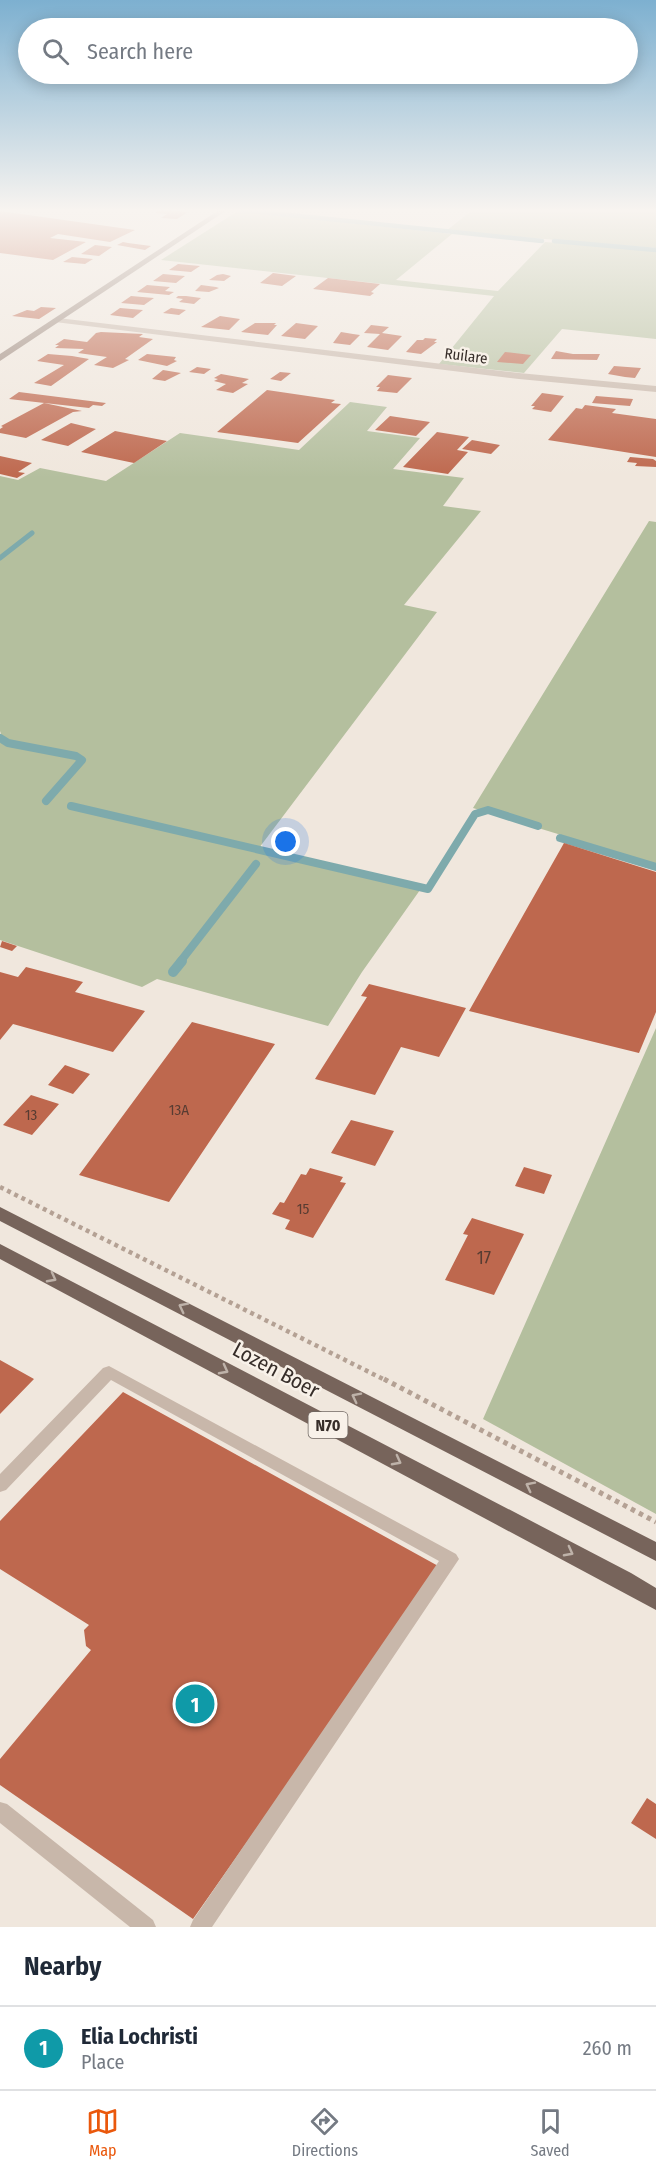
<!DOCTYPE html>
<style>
:root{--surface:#fff;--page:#f2f2f3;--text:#1f2937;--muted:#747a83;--line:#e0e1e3;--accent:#ea580c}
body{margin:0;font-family:"Fira Sans Condensed",sans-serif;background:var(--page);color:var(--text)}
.you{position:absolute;left:286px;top:842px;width:21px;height:21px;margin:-15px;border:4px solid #fff;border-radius:50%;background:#1a73e8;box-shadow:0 0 0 9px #1a73e833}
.badge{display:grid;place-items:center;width:39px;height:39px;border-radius:50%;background:var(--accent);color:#fff;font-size:20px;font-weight:700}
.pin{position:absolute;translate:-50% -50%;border:3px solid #fff;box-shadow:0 2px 6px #0006}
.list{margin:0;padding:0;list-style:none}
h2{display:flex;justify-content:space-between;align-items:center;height:78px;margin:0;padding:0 24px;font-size:26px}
h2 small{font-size:20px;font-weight:400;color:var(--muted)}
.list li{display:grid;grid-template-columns:39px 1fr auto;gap:18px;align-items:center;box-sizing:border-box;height:84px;padding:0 24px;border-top:2px solid var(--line)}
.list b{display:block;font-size:22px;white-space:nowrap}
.list p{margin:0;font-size:20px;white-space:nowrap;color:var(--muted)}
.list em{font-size:20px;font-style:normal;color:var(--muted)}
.icon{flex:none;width:33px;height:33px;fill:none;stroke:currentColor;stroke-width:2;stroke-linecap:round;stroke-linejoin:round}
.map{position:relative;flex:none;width:656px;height:1927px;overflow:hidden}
.search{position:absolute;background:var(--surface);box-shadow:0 3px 15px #0003;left:18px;right:18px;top:18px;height:66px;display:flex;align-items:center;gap:15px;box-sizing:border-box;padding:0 21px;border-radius:33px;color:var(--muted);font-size:22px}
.sheet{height:162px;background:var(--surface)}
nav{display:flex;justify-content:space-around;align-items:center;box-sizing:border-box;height:84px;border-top:2px solid var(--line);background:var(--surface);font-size:16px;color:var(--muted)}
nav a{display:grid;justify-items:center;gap:3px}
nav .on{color:var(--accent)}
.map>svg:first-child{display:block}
.green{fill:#b4bf9e}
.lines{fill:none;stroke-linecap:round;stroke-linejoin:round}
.stream-far3{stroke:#7eaaac;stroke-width:4.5}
.stream-far2{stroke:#7eaaac;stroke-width:5}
.stream-far1{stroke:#7eaaac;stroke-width:8}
.stream{stroke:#7eaaac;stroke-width:10}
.building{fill:#be684e}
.path-far1{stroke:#b4a194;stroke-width:4.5;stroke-dasharray:4 4;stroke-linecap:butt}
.path{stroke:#b4a194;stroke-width:5;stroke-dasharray:4.5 4.5;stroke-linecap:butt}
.lane{fill:#c8b7aa;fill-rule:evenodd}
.street{fill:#c8b7aa;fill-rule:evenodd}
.secondary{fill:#9b877b;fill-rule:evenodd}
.primary{fill:#77645b;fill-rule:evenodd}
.oneway{stroke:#beb2a9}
.labels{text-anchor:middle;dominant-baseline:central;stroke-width:5;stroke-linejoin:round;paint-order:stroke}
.far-street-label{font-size:15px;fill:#362d29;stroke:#f8f1e9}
.number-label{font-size:15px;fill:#583c32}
.shield{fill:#f8f1e9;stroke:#706863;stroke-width:1.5}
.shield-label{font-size:16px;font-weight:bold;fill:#362d29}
.near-number-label{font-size:18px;fill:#583c32}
.near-street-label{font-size:21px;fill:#362d29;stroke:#f8f1e9}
</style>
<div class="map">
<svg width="656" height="1927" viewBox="0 0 656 1927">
<rect width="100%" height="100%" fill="#f0e7dd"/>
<!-- green -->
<path class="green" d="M475 208H656V248L446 231Z
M238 211 452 234 396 280 498 291 545 242 656 251V339L562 329 524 373 439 364 494 296 161 260Z
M350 402 387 407 367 431 420 438 393 469 464 478 443 506 481 511 404 605 437 612 256 852 420 890 362 972 328 1026 157 979 142 987 0 940V743L3 740 0 731V476L18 480 40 468 106 481 180 433 299 450Z
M649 521 656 522V864L473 808Z
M656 1028V1514L483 1419Z"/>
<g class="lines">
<!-- stream-far3 -->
<path class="stream-far3" d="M241 210 542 241
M554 241 656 250"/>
<!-- stream-far2 -->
<path class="stream-far2" d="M0 558 32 533"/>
<!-- stream-far1 -->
<path class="stream-far1" d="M0 738 8 743 76 756 82 760 46 801
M71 806 428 889 475 814 488 810 538 826
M560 838 656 867
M180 962 256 864"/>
<!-- stream -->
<path class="stream" d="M173 972 182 961"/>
</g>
<!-- building -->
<path class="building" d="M161 209 188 212 177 219 161 218 167 214 155 213Z
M0 211 135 230 110 242 58 234 50 238 86 242 53 260 0 253Z
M123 242 128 243 151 246 145 250 117 245Z
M95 245 112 247 99 256 81 254Z
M72 257 93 259 85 264 63 262Z
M178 264 200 266 191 272 169 270Z
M273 273 296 276 282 286 260 283Z
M163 274 185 276 176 283 153 281Z
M223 274 231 276 224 281 209 280 217 275Z
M328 278 380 284 371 292 374 293 370 296 313 289Z
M147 285 170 287 165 291 174 292 169 295 137 292Z
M201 285 216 287 219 288 209 292 195 291Z
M131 296 154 298 144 305 121 303Z
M178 296H186L201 298 194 304 179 302 183 299 176 298Z
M41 307 56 308 39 319 12 316 27 310 34 311Z
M120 308 143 310 133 318 110 315Z
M171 308 186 310 179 315 163 313Z
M220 316 240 319 229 330 201 327Z
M255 323H276L274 325H277L268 335 241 332Z
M296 323 318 326 305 339 281 336Z
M371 325 389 327 382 333 402 336 388 350 367 347 380 334 364 333Z
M101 332 143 334 139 337 153 339 125 359 129 360 113 368 94 365 107 357 78 353 84 349 55 348 59 345H55L64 339 87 342 96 333Z
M341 332 353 334 360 335 350 345 333 343Z
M425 338 437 339 434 342H437L421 354 406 352 417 340H423Z
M556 351 573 354H600L597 360 551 359Z
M505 352 531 355 523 364 497 362Z
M48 354 72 356 89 359 51 386 34 383 64 365 37 361Z
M147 354 176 357 174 360 177 361 167 366 138 360Z
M614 366 641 368 635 378 625 377 608 374Z
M197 367 211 369 204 374 189 372Z
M163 370 181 373 165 381 152 379Z
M280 372 291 373 281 381 270 379Z
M221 374 249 379 242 383 248 384 233 393 216 390 226 384 214 381 218 379 214 378Z
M388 375 412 378 397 393 377 391 380 387H376Z
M267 390 335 400 331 403 341 404 298 443 217 432Z
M19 392 106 403 102 406 93 405 89 408 9 399Z
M542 393 564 396 551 412 532 409 535 406H531Z
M596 396 633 399 630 406 592 403Z
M44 403 82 411 73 412 26 438 0 433V429L3 427 1 426Z
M585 405 616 409 612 413 656 419V457L548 440 576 408 582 409Z
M390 416 430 422 416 436 375 430Z
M71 423 96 429 68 446 41 440Z
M115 431 167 441 134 463 81 452Z
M437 432 469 437 457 450 468 452 448 474 403 467Z
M472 440 500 445 491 454 462 449Z
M0 456 32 463 18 472 25 473 17 478 0 474Z
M630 457 653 459 656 461V467L635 466 637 463 627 462Z
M564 843 656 872V1012L639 1053 469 1011Z
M2 941 17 946 12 951 0 947Z
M26 967 83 982 75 992 145 1011 113 1052 13 1024 0 1040V972L18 977Z
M369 984 466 1008 439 1057 401 1047 375 1095 315 1079 367 997 361 996Z
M192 1022 275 1044 169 1202 79 1175Z
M65 1065 90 1074 73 1094 48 1085Z
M31 1095 59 1104 32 1135 3 1125Z
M351 1120 394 1131 375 1166 331 1153Z
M524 1167 552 1175 544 1194 515 1186Z
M310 1168 343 1177 340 1182 346 1183 313 1238 285 1229 290 1220 272 1214 280 1202 284 1203 301 1174 306 1175Z
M472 1218 524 1234 494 1295 445 1280 468 1235 463 1234Z
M0 1360 34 1379 0 1414Z
M123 1392 440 1567 193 1919 0 1785V1759L91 1650 86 1646 84 1630 89 1625 0 1569V1521Z
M647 1798 656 1804V1839L631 1823Z"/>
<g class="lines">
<!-- path-far1 -->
<path class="path-far1" d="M0 1187 387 1381"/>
<!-- path -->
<path class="path" d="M384 1379 656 1522"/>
<!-- lane -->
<path class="lane" d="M109 1366 456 1554 459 1559 212 1927H190L193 1920 439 1561 111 1380 6 1490 0 1492V1474L103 1368Z
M0 1802 7 1804 153 1920 156 1927H130L0 1823Z"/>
<!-- street -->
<path class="street" d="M58 318 519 373 656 386V392L519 379 55 322V318Z"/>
<!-- secondary -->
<path class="secondary" d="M222 208H230L0 361V354Z"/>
<!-- primary -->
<path class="primary" d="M0 1207 656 1542V1561L0 1221Z
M0 1244 631 1573 656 1588V1610L0 1259Z"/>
</g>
<!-- one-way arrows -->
<defs><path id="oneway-chevron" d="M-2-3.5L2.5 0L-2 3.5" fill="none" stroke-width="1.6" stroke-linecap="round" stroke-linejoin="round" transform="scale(1.5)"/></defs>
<g class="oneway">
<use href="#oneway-chevron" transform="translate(52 1278) rotate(28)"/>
<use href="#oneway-chevron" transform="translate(183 1307) rotate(-153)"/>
<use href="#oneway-chevron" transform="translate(224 1370) rotate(28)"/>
<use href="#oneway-chevron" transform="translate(356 1397) rotate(-153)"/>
<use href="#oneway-chevron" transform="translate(397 1461) rotate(28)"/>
<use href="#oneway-chevron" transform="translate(530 1486) rotate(-153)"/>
<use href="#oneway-chevron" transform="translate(569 1552) rotate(28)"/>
</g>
<!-- sky -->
<linearGradient id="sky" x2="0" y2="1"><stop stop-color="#7db0d0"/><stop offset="0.44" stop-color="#f8f4f0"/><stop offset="1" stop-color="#f8f4f0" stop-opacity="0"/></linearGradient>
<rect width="656" height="478" fill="url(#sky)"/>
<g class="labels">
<!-- far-street labels -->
<g class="far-street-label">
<text transform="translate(466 356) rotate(7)">Ruilare</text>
</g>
<!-- number labels -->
<g class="number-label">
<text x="179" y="1110">13A</text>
<text x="31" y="1115">13</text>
<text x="303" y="1209">15</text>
</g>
<!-- shield labels -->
<rect class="shield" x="308.5" y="1412" width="39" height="26" rx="4.5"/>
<g class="shield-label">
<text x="328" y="1425">N70</text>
</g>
<!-- near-number labels -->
<g class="near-number-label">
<text x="484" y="1258">17</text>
</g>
<!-- near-street labels -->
<g class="near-street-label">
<text transform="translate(276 1370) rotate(28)">Lozen Boer</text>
</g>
</g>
</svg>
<div class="you"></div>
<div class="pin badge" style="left:195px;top:1704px;background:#0f9aa8">1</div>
<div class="search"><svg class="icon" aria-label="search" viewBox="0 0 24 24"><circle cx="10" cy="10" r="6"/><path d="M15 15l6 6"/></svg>Search here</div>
</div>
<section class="sheet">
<h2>Nearby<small></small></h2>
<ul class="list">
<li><span class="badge" style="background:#0f9aa8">1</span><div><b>Elia Lochristi</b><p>Place</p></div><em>260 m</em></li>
</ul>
</section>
<nav>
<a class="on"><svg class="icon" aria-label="map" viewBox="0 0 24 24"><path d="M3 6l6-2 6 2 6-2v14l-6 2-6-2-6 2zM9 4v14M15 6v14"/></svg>Map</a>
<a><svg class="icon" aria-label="directions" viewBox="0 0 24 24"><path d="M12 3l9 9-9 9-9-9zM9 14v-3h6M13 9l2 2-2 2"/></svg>Directions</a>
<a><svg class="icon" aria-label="saved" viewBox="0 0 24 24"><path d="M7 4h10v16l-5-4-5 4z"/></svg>Saved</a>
</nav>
